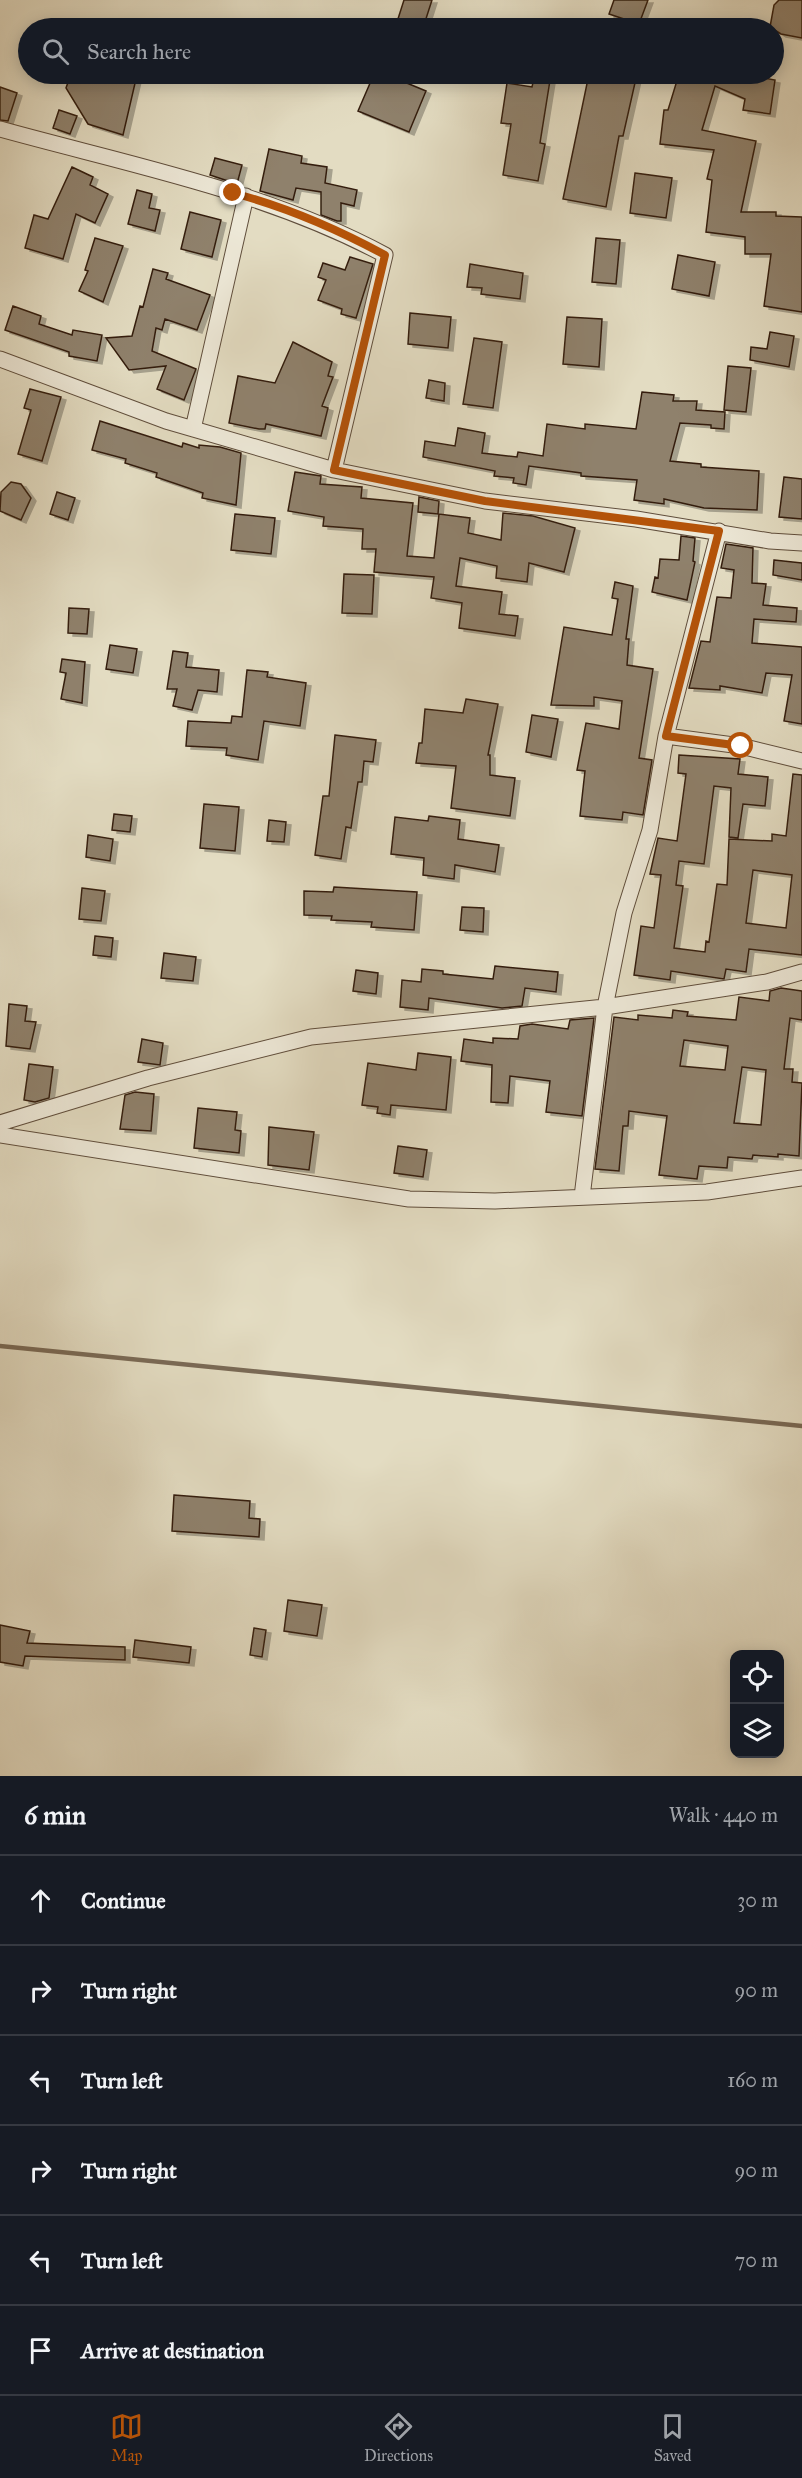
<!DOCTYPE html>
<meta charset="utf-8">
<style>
:root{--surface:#171b24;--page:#20242c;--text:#f1f3f6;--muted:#9ea1a6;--line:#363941;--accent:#b45309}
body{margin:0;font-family:"IM FELL Great Primer",serif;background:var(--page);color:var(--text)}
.controls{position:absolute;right:18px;bottom:18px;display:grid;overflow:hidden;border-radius:12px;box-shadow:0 3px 15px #0003}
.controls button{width:54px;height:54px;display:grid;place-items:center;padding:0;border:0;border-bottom:2px solid var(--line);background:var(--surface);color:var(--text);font:30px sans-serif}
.stop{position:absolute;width:18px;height:18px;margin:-14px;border:4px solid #b45309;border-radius:50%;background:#fff}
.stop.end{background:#b45309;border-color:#fff;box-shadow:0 2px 6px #0008}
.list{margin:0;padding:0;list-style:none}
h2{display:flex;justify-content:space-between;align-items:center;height:78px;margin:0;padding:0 24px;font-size:26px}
h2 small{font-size:20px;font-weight:400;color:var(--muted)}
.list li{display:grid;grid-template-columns:39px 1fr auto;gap:18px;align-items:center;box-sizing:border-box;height:90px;padding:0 24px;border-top:2px solid var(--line)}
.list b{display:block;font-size:22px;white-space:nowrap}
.list em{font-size:20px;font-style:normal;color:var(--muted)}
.icon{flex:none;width:33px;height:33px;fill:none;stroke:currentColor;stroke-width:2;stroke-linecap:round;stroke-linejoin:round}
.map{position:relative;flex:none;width:802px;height:1776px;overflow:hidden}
.search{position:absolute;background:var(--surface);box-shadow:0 3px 15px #0003;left:18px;right:18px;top:18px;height:66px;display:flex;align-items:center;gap:15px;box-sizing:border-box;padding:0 21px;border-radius:33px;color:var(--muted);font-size:22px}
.sheet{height:618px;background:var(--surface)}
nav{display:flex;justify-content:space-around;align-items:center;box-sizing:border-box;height:84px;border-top:2px solid var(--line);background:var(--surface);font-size:16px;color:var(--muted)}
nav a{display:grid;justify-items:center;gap:3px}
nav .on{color:var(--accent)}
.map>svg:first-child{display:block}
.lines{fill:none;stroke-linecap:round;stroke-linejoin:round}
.stream{stroke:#7a6a56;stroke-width:4.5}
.building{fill:#8f816c;stroke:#341f0f;stroke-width:1.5;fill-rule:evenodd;filter:url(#shadow)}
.street-casing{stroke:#604e3c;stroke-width:17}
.street{stroke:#ede8d7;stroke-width:15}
.route{stroke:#b45309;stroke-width:8}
</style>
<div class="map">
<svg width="802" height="1776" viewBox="0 0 802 1776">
<defs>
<filter id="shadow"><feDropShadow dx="5" dy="3" stdDeviation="0" flood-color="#0004"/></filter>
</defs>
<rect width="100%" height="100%" fill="#e3dcc2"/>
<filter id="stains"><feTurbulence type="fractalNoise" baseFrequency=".00333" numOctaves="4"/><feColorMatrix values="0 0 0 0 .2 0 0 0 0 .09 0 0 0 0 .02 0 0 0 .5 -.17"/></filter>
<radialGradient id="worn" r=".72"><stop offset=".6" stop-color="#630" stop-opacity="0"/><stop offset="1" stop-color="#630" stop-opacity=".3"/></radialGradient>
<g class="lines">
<!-- stream -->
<path class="stream" d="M0 1346 802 1426"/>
</g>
<!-- building -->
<path class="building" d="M404 0H432L423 28 397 22Z
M614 0H648L639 24 609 14Z
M779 0H802V38L781 34 770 27 774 5Z
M71 74H114L136 79 123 135 88 124 66 88Z
M374 74H385L426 91 409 132 358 111Z
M535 74H551L540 143 545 144 538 181 503 175 511 124 501 123 507 83 532 87Z
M589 74H637L623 136H619L606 207 563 199Z
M679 74H742L775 80 770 114 743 110 745 99 715 86 702 130 756 141 741 212H776V216L802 217V312L764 306 771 254H745V237L706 232 712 180 707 179 714 150 660 144 664 110H668Z
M0 87 17 93 8 121 0 120Z
M59 110 77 116 70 134 53 128Z
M269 149 302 156 301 163 327 167 325 183 357 190 354 206 341 203V221H337L321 215V192L296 188 293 200 260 191Z
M215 158 242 165 237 184 210 175Z
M72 167 93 177 90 185 108 194 95 223 76 214 63 259 25 248 34 215 48 219Z
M635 173 672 178 666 218 630 213Z
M137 190 152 194 149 208 160 210 155 231 128 224Z
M190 212 221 220 212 257 181 249Z
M95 238 123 246 103 302 79 291 88 271 85 270Z
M596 238 620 240 616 284 592 282Z
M678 255 715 262 709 296 672 289Z
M350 257 373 264 356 318 341 314 342 309 318 300 326 280 318 277 323 263 345 270Z
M470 264 523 273 520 299 481 294 482 288 467 287Z
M153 269 168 273 166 279 210 295 197 330 165 319 162 330 156 328 152 351 196 369 184 400 157 389 166 366 129 370 106 338 132 336 140 306 143 307Z
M13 306 41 316 39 324 72 335 73 330 102 335 97 361 69 356V352L5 330Z
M410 313 451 317 448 348 408 344Z
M567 317 602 319 599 367 563 364Z
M770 332 794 336 789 367 750 360 751 347 767 349Z
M474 338 502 342 493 408 463 404Z
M293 342 332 362 328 376 333 377 322 406 328 408 321 436 266 424 265 429H259L229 423 238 376 275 383Z
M728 366 751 368 746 412 724 410Z
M429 380 445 383 444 401 426 398Z
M30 389 61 397 42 461 18 454 31 410 24 408Z
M642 392 674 395 673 401H697L696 410 725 412 724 429 711 428V425L680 423 670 461 701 464V467L759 471 757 510 704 508 664 499V504L634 500 637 480 581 476V473L529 466 526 485 513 483 514 478 494 476 495 471 423 457 425 441 455 446 458 428 485 433 482 453 517 457 518 452 543 456 547 424 585 429V424L636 429Z
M100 421 182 447 183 443 199 448V445L220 447 241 453 236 505 202 498 203 493 156 477 157 473 125 463 126 459 92 450Z
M295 472 321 476 320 484 362 487 361 498 413 503 407 556 434 558 439 514 470 518 468 533 501 540 503 513 533 516 575 528 564 572 529 563 527 582 496 578 497 566 460 558 456 586 502 592 499 614 518 616 515 636 459 628 462 603 431 598 434 577 374 572 376 549H362L363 529 323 526 324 517 288 511Z
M784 477 802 479V519L779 517Z
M11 482 21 484 31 498 21 520 0 511 1 492Z
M57 492 75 498 68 520 50 514Z
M419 497 439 501 438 514 418 512Z
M235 514 275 518 271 554 231 550Z
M681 536 695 538 693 561 695 562 687 600 652 592 655 577 658 578 660 559 679 560Z
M726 544 753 548 752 583 766 584 763 605 797 608 796 622 754 619 752 643 802 647V724L784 721 792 675 766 673 762 693 720 686V690L689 688 701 641 710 642 717 597 731 598 734 570 721 568Z
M774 560 802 563V580L773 575Z
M344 574 374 575 372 614 342 613Z
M615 582 633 586 626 639H629L627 665 653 669 639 758 652 760 643 815 623 812 622 820 580 816 585 771 577 770 586 723 619 729 622 701 594 697V706L551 705 564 627 612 635 618 599 612 598Z
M69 608 89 609 87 634 68 633Z
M110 645 137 649 133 673 106 669Z
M173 651 188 653 186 667 219 670 217 692 198 690 192 710 173 706 177 689H167Z
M62 659 85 662 82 703 61 699 66 673 60 672Z
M247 670 268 672 267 677 306 683 300 726 264 721 258 760 226 755 227 748 186 746 188 721 231 723 232 716 242 717Z
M466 699 498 704 488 755H490V775L515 778 510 816 451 808 456 766 416 763 419 743H422L425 709 463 713Z
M532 715 558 719 551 757 526 752Z
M335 735 376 740 373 762 364 761 362 782H358L351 828 346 827 341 859 315 855 323 796H329Z
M679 755 740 759 738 774 768 777 765 806 743 804 738 838 729 837 731 788 714 786 704 864 679 861 676 885 683 886 674 948 705 952 706 941 709 942 717 884 727 885 729 839 772 841V834L786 836 793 774 802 775V955L749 949 746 972 726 969 724 979 671 971 670 980 634 975 641 926 654 928 661 875 650 874 658 838 677 841 686 774 678 773ZM753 870 792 875 786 928 746 923Z
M204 804 239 807 235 851 200 848Z
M114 814 132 816 130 832 112 830Z
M429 816 460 820 458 839 499 845 495 872 455 865 454 879 423 875 424 858 391 854 395 817 428 821Z
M269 820 286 822 284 842 267 841Z
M88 835 113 839 110 861 86 857Z
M334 887 417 892 414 930 371 927 372 922 331 920 332 916 304 915V891L333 892Z
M82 888 105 891 101 921 79 919Z
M462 907 484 908 483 932 460 930Z
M95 936 113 938 111 957 93 955Z
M164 953 196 957 193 981 161 978Z
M495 966 558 972 556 992 525 988 522 1006 502 1008 429 998 428 1010 400 1007 402 980 421 982 422 969 443 971V974L493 979Z
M356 970 378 973 376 994 353 991Z
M781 988 802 991V1020L790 1018 784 1069H793L792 1082 802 1083 799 1156 778 1154V1157L753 1155 752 1159 728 1157 727 1168 699 1166 697 1179 659 1175 667 1116 629 1111 628 1126H623L619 1171 595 1169 614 1017 638 1020V1015L672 1018 673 1010 688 1012 687 1016 736 1020 739 997 769 1001 770 991ZM684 1040 728 1046 725 1070 680 1066ZM742 1067 766 1070 761 1125 734 1123Z
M9 1004 27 1006 25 1021 36 1022 30 1049 6 1046Z
M594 1018 582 1116 546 1112 550 1081 510 1076 508 1103 491 1102 492 1065 461 1061 464 1039 493 1043V1038L518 1039 520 1026 532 1024 568 1029 570 1020Z
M142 1039 163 1043 160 1065 138 1062Z
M418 1053 451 1057 446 1110 391 1105 390 1115 377 1113 378 1107 362 1105 368 1063 416 1070Z
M29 1064 53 1067 49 1098 35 1102 24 1100Z
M135 1092 154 1094 151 1131 120 1129 125 1095Z
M198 1108 237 1112 235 1130 241 1131 239 1153 194 1148Z
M269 1127 314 1132 309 1170 268 1165Z
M398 1146 427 1150 423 1177 394 1173Z
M174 1495 250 1501 249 1518 260 1519 259 1537 172 1531Z
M288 1600 322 1605 317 1636 284 1631Z
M0 1625 30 1631 27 1643 125 1647V1660L25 1656 23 1666 0 1662Z
M254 1628 266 1630 262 1657 250 1655Z
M135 1640 191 1647 189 1663 133 1657Z"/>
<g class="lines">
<defs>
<path id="street" d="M0 129C130 165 266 191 385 255L334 470
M0 359 166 421 334 470 485 501 636 519 770 541 802 543
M193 429 246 196
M666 736 741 746 802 761
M0 1123 148 1078 311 1037 605 1007 767 982 802 972
M0 1135 409 1199 495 1201 707 1192 802 1178
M582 1197 605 1007 624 913 650 830 666 736 719 531"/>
</defs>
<!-- street casing -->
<use href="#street" class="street-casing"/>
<!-- street -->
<use href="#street" class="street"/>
</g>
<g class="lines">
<!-- route -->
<path class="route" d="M233 193C286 207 337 229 385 255L334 470 485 501 719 531 666 736 741 746"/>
</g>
<rect width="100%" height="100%" filter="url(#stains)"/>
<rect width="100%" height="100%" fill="url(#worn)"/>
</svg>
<div class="controls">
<button><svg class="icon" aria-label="locate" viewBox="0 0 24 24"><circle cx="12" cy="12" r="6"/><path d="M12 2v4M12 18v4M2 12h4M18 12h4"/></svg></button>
<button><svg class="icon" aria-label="layers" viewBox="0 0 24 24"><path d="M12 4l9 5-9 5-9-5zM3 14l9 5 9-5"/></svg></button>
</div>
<div class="stop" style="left:741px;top:746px"></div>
<div class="stop end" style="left:233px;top:193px"></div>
<div class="search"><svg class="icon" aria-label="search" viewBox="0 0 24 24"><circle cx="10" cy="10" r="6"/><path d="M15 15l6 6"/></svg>Search here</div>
</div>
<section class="sheet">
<h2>6 min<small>Walk · 440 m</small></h2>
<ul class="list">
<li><svg class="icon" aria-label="ahead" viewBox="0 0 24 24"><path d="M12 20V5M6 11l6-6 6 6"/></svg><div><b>Continue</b></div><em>30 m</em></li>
<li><svg class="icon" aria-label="right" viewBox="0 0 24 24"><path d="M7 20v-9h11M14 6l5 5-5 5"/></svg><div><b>Turn right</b></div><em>90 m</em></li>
<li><svg class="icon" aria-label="left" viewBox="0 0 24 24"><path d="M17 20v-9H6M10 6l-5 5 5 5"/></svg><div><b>Turn left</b></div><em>160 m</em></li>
<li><svg class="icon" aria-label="right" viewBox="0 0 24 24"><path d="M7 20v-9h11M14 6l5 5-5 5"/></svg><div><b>Turn right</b></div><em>90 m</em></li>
<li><svg class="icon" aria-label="left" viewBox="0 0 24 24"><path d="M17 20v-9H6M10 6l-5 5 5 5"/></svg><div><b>Turn left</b></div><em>70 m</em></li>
<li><svg class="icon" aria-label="arrive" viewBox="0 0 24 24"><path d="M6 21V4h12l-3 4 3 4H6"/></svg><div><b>Arrive at destination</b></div></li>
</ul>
</section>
<nav>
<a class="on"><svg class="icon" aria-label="map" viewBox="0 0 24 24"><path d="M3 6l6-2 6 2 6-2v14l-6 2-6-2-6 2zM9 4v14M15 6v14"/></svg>Map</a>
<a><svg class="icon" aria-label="directions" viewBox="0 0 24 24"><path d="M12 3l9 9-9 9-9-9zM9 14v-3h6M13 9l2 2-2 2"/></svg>Directions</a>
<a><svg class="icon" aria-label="saved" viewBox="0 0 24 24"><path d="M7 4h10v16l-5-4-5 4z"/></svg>Saved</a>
</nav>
